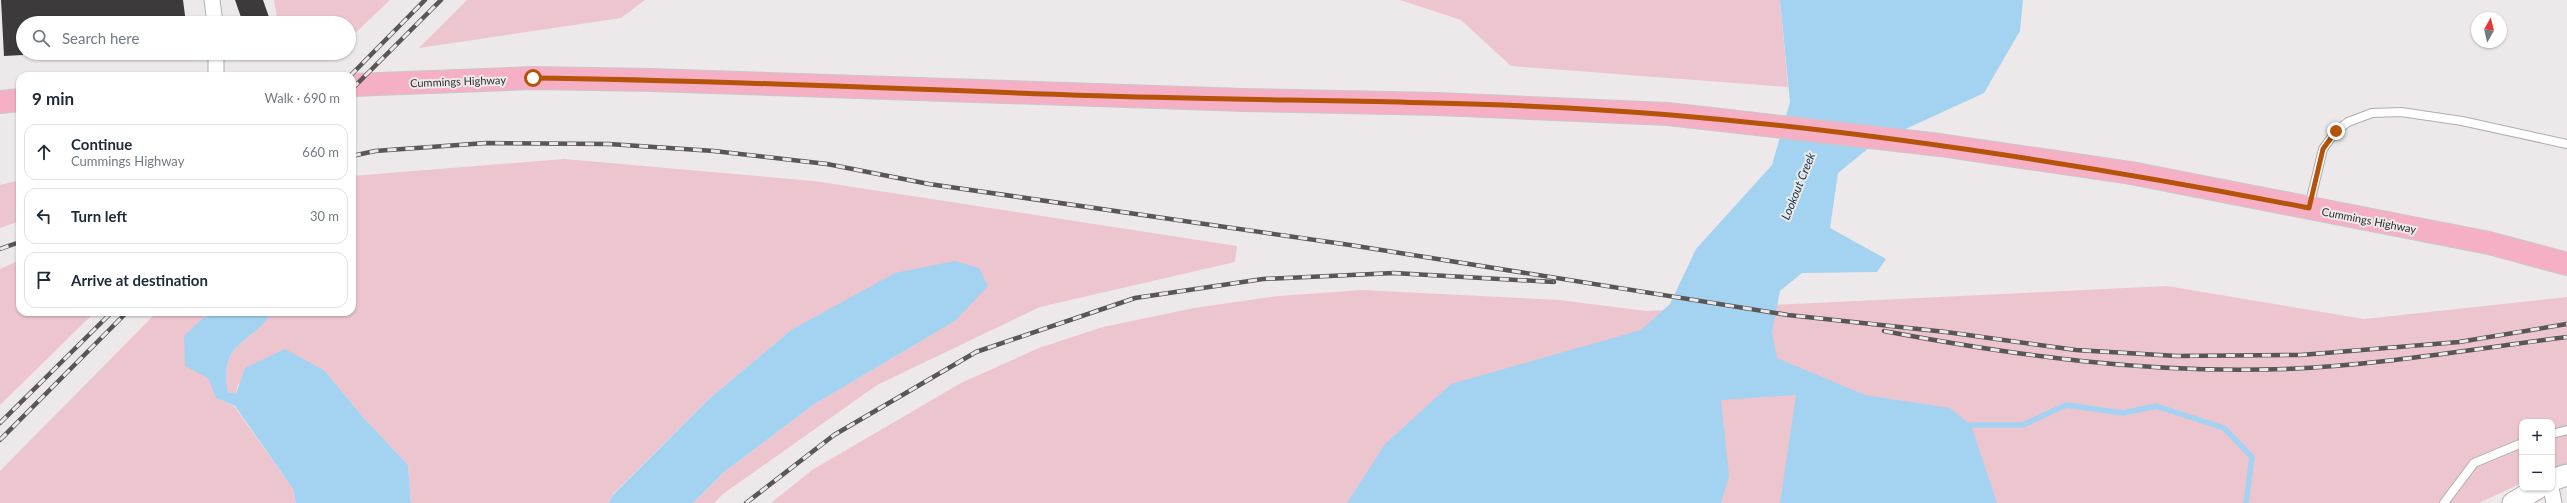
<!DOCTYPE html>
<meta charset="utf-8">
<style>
:root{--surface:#fff;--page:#f2f2f3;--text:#1f2937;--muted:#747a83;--line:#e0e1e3}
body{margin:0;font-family:Lato,sans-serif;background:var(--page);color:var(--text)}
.controls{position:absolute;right:12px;bottom:12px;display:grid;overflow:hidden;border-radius:8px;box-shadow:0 1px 3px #0004}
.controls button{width:36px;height:36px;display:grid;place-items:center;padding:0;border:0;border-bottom:1px solid var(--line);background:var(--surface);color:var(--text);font:20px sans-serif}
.compass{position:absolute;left:2471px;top:12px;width:36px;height:36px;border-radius:50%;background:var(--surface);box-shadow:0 1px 3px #0004;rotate:8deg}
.stop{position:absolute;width:12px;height:12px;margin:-9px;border:3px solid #b45309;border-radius:50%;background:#fff}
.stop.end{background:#b45309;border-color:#fff;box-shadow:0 1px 4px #0008}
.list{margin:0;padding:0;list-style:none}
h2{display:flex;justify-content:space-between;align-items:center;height:52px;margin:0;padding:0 16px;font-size:17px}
h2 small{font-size:13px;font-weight:400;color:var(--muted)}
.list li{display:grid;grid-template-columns:26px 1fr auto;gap:12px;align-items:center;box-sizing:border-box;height:56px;margin:0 8px 8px;padding:0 8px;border:1px solid var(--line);border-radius:12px}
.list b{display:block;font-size:15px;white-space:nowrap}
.list p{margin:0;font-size:13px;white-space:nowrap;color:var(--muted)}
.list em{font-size:13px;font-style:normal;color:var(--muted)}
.icon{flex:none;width:22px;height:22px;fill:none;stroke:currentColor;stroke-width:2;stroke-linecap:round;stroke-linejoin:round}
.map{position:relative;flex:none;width:2567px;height:503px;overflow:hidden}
.search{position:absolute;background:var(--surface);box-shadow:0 1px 3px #0004;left:16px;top:16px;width:340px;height:44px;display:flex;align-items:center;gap:10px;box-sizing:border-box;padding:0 14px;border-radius:22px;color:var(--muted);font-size:15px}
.panel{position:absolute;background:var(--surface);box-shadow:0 1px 3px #0004;left:16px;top:72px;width:340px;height:244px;border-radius:12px}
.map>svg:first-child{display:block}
.green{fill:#edc5ce}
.water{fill:#a3d3f1}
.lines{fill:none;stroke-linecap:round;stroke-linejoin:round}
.stream{stroke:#a3d3f1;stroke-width:5.5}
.building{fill:#3d3a3b}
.lane-casing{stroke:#b0adad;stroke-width:10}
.street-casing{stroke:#b0adad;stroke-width:17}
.secondary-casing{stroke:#b0adad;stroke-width:23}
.primary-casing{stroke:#c9c8c8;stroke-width:24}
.lane{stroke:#fff;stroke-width:8}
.street{stroke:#fff;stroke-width:15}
.secondary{stroke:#fff;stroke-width:21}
.primary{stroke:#f5b0c5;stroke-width:22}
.rail-casing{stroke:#585656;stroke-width:4.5}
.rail{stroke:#ede9ea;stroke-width:3;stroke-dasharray:9;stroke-linecap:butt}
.route{stroke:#b45309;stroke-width:5}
.labels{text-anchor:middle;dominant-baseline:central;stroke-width:4;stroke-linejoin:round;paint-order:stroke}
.street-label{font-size:11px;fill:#2e2d2d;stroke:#ede9ea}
.water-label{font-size:12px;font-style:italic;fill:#0c3348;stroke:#ede9ea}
</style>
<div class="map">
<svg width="2567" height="503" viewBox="0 0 2567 503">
<rect width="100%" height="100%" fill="#ede9ea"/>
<!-- green -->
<path class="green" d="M274 0H390L349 39V23H278Z
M467 0H645L621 18 419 48Z
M1400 0H1780L1788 87 1511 66 1461 20Z
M564 159 814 181 1237 246 1235 262 1040 307 877 385 723 494 714 503H693L724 472 813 405 955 321 791 330 709 399 613 494 608 503H411L408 465 362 416 325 371 238 384 236 394 228 392C218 341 252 345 272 312H352V176Z
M20 180V221L0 228V185Z
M20 260V312H95L0 405V269Z
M2167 286 2364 319 2567 297V463L2552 470V422H2522V483L2479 503H771L812 470 961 383 1039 348 1103 327 1194 308 1278 296 1362 290 1559 300 1646 311Z
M157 312H222L203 318 209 378 216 398 234 406 293 489 296 503H0V471Z"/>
<!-- water -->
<path class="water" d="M1780 0H2023L2020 31 1984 93 1875 143 1838 173 1830 228 1886 259 1877 272 1802 273 1780 291 1772 332 1777 358 1865 395 1950 408 1971 425 1997 503H1780L1796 395 1721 400 1729 476 1721 503H1347L1385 444 1451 384 1641 330 1670 304 1696 249 1772 165 1790 102Z
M955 261 979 268 988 286 955 321 813 405 724 472 693 503H608L613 495 709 399 791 330 895 273Z
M222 312H272C252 345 218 341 228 392L236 394 245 368 285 349 325 371 362 416 408 465 411 503H296L293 489 235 406 216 398 208 378 185 366 184 336 203 318Z"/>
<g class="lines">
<!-- stream -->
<path class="stream" d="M1965 429 1971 425H2023L2066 405 2123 413 2156 406 2224 428 2252 457 2246 503"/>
</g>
<!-- building -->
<path class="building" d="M1 0H183L186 23H23V55L4 56Z
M235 0H263L271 23H243Z"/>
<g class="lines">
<defs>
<path id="lane" d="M2309 207 2323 149 2336 131 2348 122 2372 113 2401 112 2462 121 2567 144
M2552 434 2567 430
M2444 503 2474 463 2522 443"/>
<path id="street" d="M212 0 215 23
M216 76V53
M2551 488 2554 503"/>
<path id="secondary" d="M2552 480 2567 475
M2513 503 2538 488"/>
<path id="primary" d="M352 85 533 78 651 80 1244 100 1438 104 1668 114 1940 145 2131 173 2489 243 2567 264
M0 102 20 100"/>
</defs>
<!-- lane casing -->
<use href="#lane" class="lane-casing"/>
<!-- street casing -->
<use href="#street" class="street-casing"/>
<!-- secondary casing -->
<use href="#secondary" class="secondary-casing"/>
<!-- primary casing -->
<use href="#primary" class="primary-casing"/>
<!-- lane -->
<use href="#lane" class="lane"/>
<!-- street -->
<use href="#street" class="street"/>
<!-- secondary -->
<use href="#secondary" class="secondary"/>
<!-- primary -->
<use href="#primary" class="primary"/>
<defs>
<path id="rail" d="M350 76 425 0
M352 89 441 0
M352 156 375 151 486 143 609 144 714 151 827 164 929 184 1350 245 1788 315 1946 332 2076 350 2177 356 2301 355 2459 342 2567 324
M0 249 20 242
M1884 331C2017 356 2150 374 2286 369 2380 365 2474 349 2567 337
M0 423 112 312
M0 440 127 312
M746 503 834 435 976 352 1135 298 1263 279 1394 273 1554 282"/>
</defs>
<!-- rail casing -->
<use href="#rail" class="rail-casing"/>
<!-- rail -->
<use href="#rail" class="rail"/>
</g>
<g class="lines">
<!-- route -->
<path class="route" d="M533 78C724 80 915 90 1106 96 1294 102 1483 99 1671 115 1885 133 2098 167 2309 208L2323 149 2336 131"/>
</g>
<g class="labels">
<!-- street labels -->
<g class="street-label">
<text transform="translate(458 81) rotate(-2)">Cummings Highway</text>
<text transform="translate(2369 220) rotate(11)">Cummings Highway</text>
</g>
<!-- water labels -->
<g class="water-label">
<text transform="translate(1798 186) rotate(-68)">Lookout Creek</text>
</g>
</g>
</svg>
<div class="controls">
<button>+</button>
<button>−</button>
</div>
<svg class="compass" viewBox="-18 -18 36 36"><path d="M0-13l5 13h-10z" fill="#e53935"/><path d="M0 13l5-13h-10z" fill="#747a83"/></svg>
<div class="stop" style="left:533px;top:78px"></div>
<div class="stop end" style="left:2336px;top:131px"></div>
<div class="search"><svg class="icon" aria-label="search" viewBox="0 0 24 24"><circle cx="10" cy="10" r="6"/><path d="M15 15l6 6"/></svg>Search here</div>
<section class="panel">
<h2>9 min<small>Walk · 690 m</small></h2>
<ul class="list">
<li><svg class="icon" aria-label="ahead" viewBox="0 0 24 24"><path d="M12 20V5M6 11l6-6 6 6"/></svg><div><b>Continue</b><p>Cummings Highway</p></div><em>660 m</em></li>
<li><svg class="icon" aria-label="left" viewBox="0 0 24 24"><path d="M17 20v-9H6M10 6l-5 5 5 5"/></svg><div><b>Turn left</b></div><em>30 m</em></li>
<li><svg class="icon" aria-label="arrive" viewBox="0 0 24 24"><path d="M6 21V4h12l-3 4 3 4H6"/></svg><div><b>Arrive at destination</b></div></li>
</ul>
</section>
</div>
